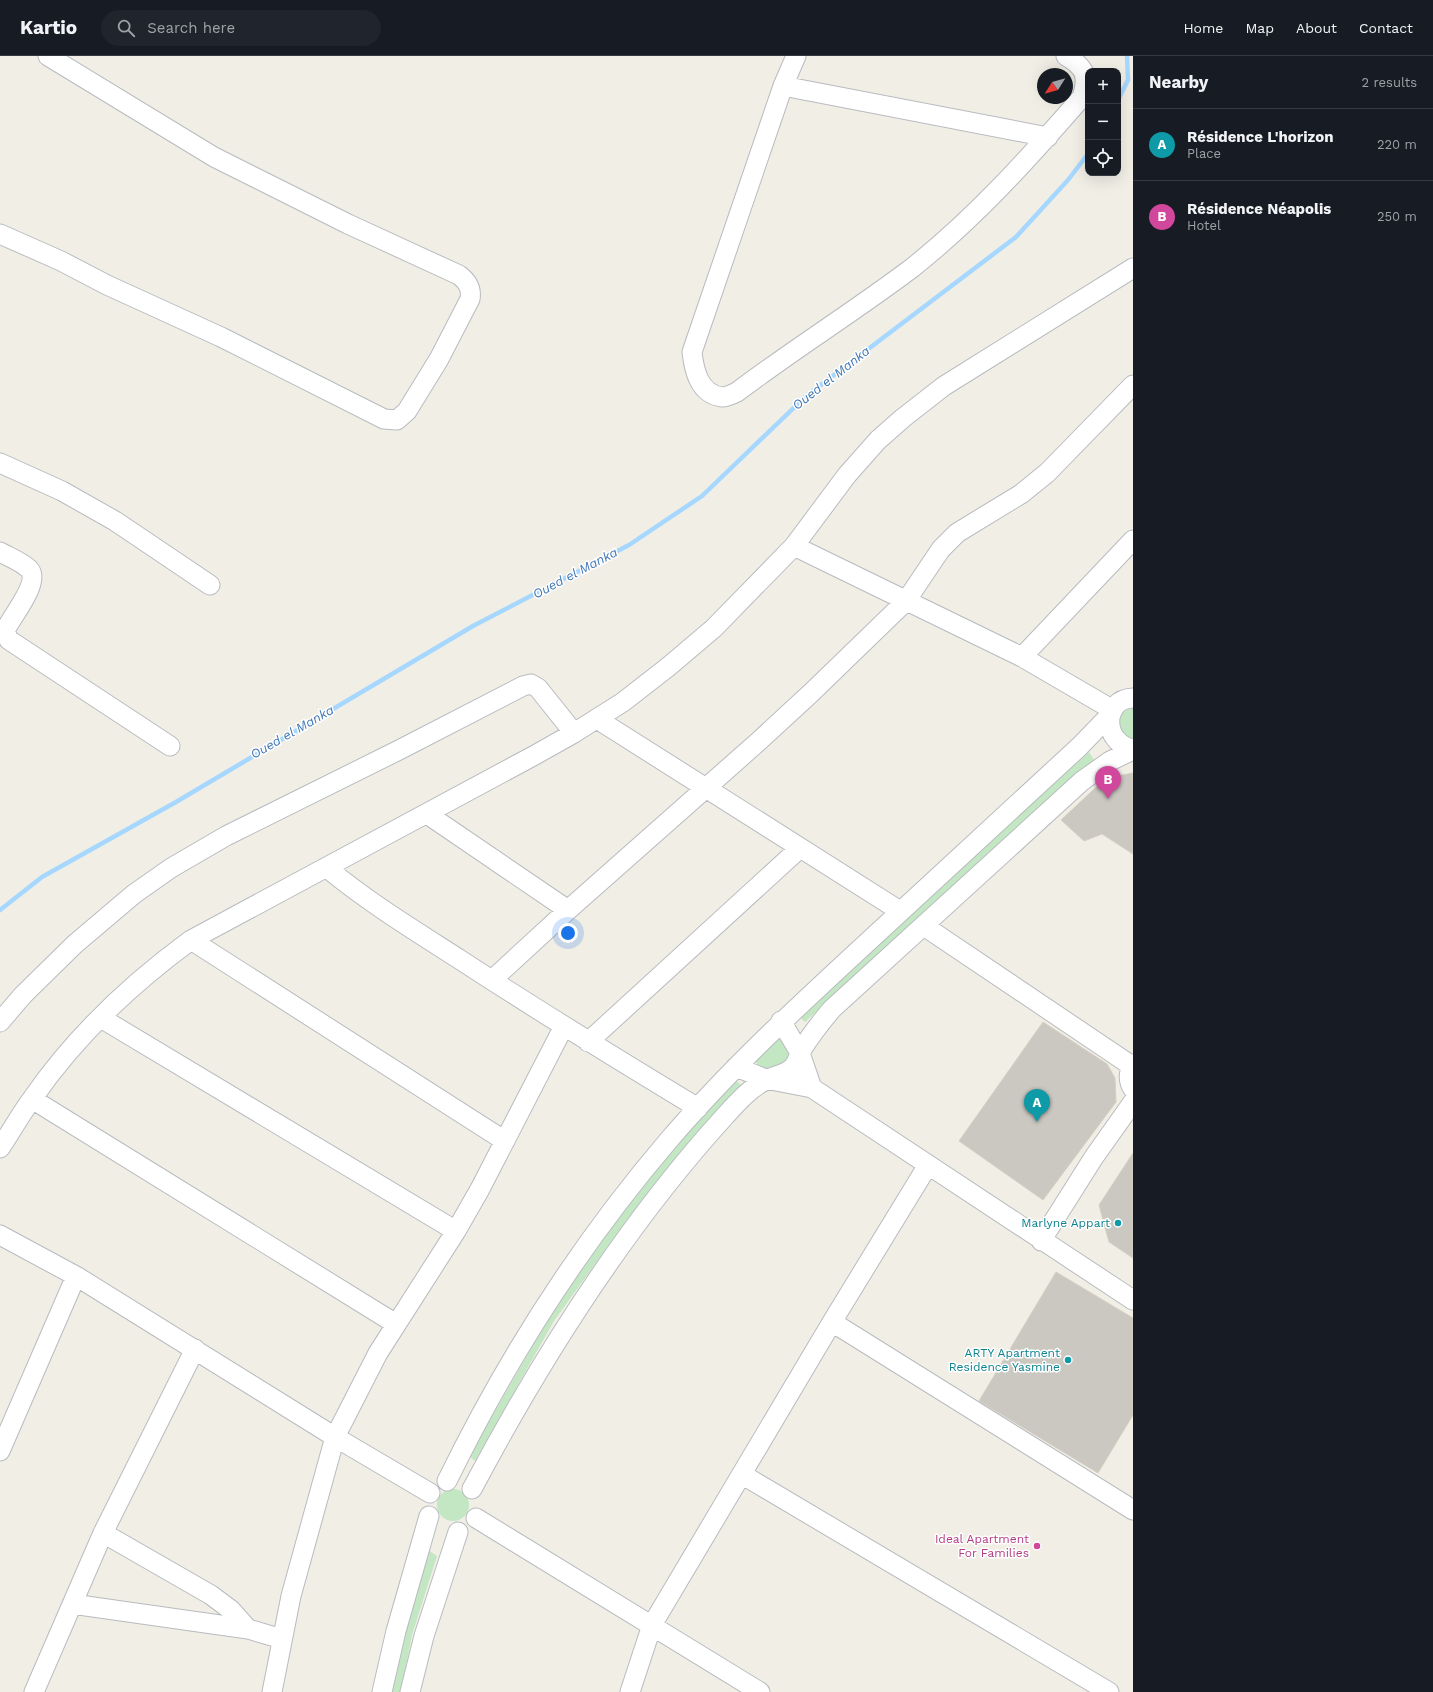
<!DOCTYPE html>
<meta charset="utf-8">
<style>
:root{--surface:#171b24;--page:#20242c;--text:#f1f3f6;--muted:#9ea1a6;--line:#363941;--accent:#0b8043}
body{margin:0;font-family:"Work Sans",sans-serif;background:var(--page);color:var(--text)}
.controls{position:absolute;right:12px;top:12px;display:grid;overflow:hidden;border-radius:8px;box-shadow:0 4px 16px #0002}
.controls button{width:36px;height:36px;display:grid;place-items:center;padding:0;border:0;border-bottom:1px solid var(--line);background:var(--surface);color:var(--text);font:20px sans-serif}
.compass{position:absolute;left:1037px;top:12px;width:36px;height:36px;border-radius:50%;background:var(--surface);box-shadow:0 4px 16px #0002;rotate:233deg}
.you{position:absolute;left:568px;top:877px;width:14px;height:14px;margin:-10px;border:3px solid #fff;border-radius:50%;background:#1a73e8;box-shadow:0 0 0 6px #1a73e833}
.badge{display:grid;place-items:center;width:26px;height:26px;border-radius:50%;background:var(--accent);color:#fff;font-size:13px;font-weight:700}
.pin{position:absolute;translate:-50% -33px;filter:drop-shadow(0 1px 2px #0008)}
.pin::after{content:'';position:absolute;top:21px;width:14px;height:12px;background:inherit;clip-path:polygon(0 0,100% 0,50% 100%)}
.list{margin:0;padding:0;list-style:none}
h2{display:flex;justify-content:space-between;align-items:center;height:52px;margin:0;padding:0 16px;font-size:17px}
h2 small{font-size:13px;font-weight:400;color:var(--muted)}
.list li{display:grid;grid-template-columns:26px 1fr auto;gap:12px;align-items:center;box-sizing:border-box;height:72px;padding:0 16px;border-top:1px solid var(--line)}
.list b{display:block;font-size:15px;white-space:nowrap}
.list p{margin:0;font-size:13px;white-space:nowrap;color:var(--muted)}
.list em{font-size:13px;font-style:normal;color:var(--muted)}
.icon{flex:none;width:22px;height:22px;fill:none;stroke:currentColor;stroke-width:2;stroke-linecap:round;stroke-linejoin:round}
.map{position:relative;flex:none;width:1133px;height:1636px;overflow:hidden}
header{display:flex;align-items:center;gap:24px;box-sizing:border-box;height:56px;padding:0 20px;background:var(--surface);border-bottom:1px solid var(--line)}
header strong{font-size:19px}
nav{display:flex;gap:22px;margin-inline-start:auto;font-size:14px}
.search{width:280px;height:36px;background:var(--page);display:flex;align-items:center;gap:10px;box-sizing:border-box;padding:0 14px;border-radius:22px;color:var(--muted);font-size:15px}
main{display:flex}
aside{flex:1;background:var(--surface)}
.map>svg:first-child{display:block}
.green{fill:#c2e7c2}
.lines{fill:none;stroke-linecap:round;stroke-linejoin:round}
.stream{stroke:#a6d7ff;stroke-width:4.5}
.building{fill:#cbc8c2;stroke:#d5d0c3}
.minor-casing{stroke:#b8bbbf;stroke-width:21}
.minor{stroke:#fff;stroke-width:19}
.culture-dot{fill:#0f9aa8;stroke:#fff;stroke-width:1.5}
.hotel-dot{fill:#d1479c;stroke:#fff;stroke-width:1.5}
.labels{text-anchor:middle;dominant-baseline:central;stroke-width:3;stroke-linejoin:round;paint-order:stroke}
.culture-label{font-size:12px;fill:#0d838f;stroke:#fff;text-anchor:end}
.hotel-label{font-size:12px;fill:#b23c85;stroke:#fff;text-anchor:end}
.water-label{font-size:13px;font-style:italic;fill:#4076b4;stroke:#fff}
</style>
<header>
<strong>Kartio</strong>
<div class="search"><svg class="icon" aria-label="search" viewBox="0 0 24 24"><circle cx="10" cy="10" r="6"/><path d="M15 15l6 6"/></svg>Search here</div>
<nav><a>Home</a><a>Map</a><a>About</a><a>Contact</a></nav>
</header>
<main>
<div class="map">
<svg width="1133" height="1636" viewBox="0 0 1133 1636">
<rect width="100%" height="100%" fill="#f0eee5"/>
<!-- green -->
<path class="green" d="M1133 652V682C1114 681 1113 656 1133 652Z
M1089 696 1094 704 805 966 799 960Z
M780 979C788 991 794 995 786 1010L769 1015 762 1012 753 1004Z
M735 1024 742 1030 665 1116 613 1183 554 1265 475 1405 469 1400 547 1265 605 1178 659 1110Z
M437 1449a16 16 0 1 1 32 0a16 16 0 1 1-32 0Z
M428 1494 437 1500 412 1579 401 1636H391L402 1579Z"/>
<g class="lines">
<!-- stream -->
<path class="stream" d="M1118 44 1128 24 1127 0
M0 854 42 821 176 746 473 570 629 489 702 440 805 341 1016 181 1068 124 1088 98"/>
</g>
<!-- building -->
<path class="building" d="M1133 717V798L1102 778 1084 785 1061 764 1106 722Z
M1043 966 1107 1008 1115 1022 1116 1046 1043 1144 959 1085Z
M1133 1097V1202L1109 1186 1099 1149Z
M1056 1216 1133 1262V1359L1098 1417 979 1345Z"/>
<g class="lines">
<defs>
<path id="minor" d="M796 0 783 30 692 296C694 314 699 338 722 341 726 341 733 338 737 336 794 293 855 255 912 212 975 162 1029 102 1082 41 1089 20 1085 11 1066 0
M783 30 1048 81
M0 178 61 205 107 229 221 281 384 363 397 364 407 355 439 303 470 243C472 232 467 225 459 219L348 168 214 101 48 0
M0 407 62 435 115 465 210 529
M794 490 1022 601 1113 654
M0 496C9 501 22 506 29 513 41 526 12 560 6 573V578L9 584 170 690
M1022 601 1133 484
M1133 642C1102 643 1102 687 1133 693
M597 663 900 855
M427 758 568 854
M327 812C368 846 414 874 459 903 537 954 617 1003 698 1052
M924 870 1132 1010
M191 884 505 1085
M492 924 568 854 759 685 811 637 906 545 941 493 957 477 1021 438 1047 417 1133 329
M101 962 456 1175
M781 965 800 997 812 1032
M0 966 23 939 75 888 134 838 171 812 226 780 399 694 523 630 531 628 538 632 574 677
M588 986 800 792
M1133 1008C1128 1017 1128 1025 1133 1033
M736 1011 766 1023 812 1032 1133 1244
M32 1043 396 1268
M0 1092C11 1076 20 1059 32 1043 74 982 131 928 191 884L535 699 574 677 623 646 668 611 714 572 794 490 847 419 878 384 903 362 944 330 1133 212
M0 1179 76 1220 335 1381 430 1437
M1041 1185 1094 1101 1133 1046
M832 1266 1133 1454
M0 1395 76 1220
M743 1419 1109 1636
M447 1425C506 1304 581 1187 668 1085 727 1016 793 955 859 894 932 826 1006 759 1079 691L1111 658
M472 1433C542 1301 624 1171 725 1060 737 1047 750 1032 766 1024 775 1019 786 1019 793 1011 798 1006 798 1000 801 995 810 980 821 966 832 953L1082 725 1110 705 1133 694
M476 1462 760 1636
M103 1477 211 1539 231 1554 248 1573
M72 1548 248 1573 282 1583
M34 1636 103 1477 195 1293
M272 1636 291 1540 335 1381 378 1297 456 1175 480 1133 564 970
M382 1636 396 1575 429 1460
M410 1636 424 1580 458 1476
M630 1636 652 1569 832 1266 928 1109"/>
</defs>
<!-- minor casing -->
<use href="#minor" class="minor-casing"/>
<!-- minor -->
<use href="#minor" class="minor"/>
</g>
<!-- markers -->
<g class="culture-dot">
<circle cx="1118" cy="1167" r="4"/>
<circle cx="1068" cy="1304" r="4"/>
</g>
<circle class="hotel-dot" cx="1037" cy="1490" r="4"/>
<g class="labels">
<!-- culture labels -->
<g class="culture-label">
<text x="1110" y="1167">Marlyne Appart</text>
<text x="1060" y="1297">ARTY Apartment<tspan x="1060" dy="14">Residence Yasmine</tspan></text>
</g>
<!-- hotel labels -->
<g class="hotel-label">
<text x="1029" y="1483">Ideal Apartment<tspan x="1029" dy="14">For Families</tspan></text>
</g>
<!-- water labels -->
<g class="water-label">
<text transform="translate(831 322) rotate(-38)">Oued el Manka</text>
<text transform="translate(575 517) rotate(-28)">Oued el Manka</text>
<text transform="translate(292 676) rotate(-30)">Oued el Manka</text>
</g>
</g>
</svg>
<div class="controls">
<button>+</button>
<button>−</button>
<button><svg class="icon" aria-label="locate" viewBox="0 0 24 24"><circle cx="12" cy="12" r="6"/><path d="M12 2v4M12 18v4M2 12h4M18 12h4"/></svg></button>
</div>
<svg class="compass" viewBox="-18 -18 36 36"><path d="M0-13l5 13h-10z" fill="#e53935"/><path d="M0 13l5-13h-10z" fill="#9ea1a6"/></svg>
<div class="you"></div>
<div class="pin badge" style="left:1037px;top:1066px;background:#0f9aa8">A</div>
<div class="pin badge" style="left:1108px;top:743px;background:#d1479c">B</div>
</div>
<aside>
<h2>Nearby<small>2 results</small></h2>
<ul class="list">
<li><span class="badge" style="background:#0f9aa8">A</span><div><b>Résidence L'horizon</b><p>Place</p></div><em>220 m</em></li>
<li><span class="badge" style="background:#d1479c">B</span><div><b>Résidence Néapolis</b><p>Hotel</p></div><em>250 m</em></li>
</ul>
</aside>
</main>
